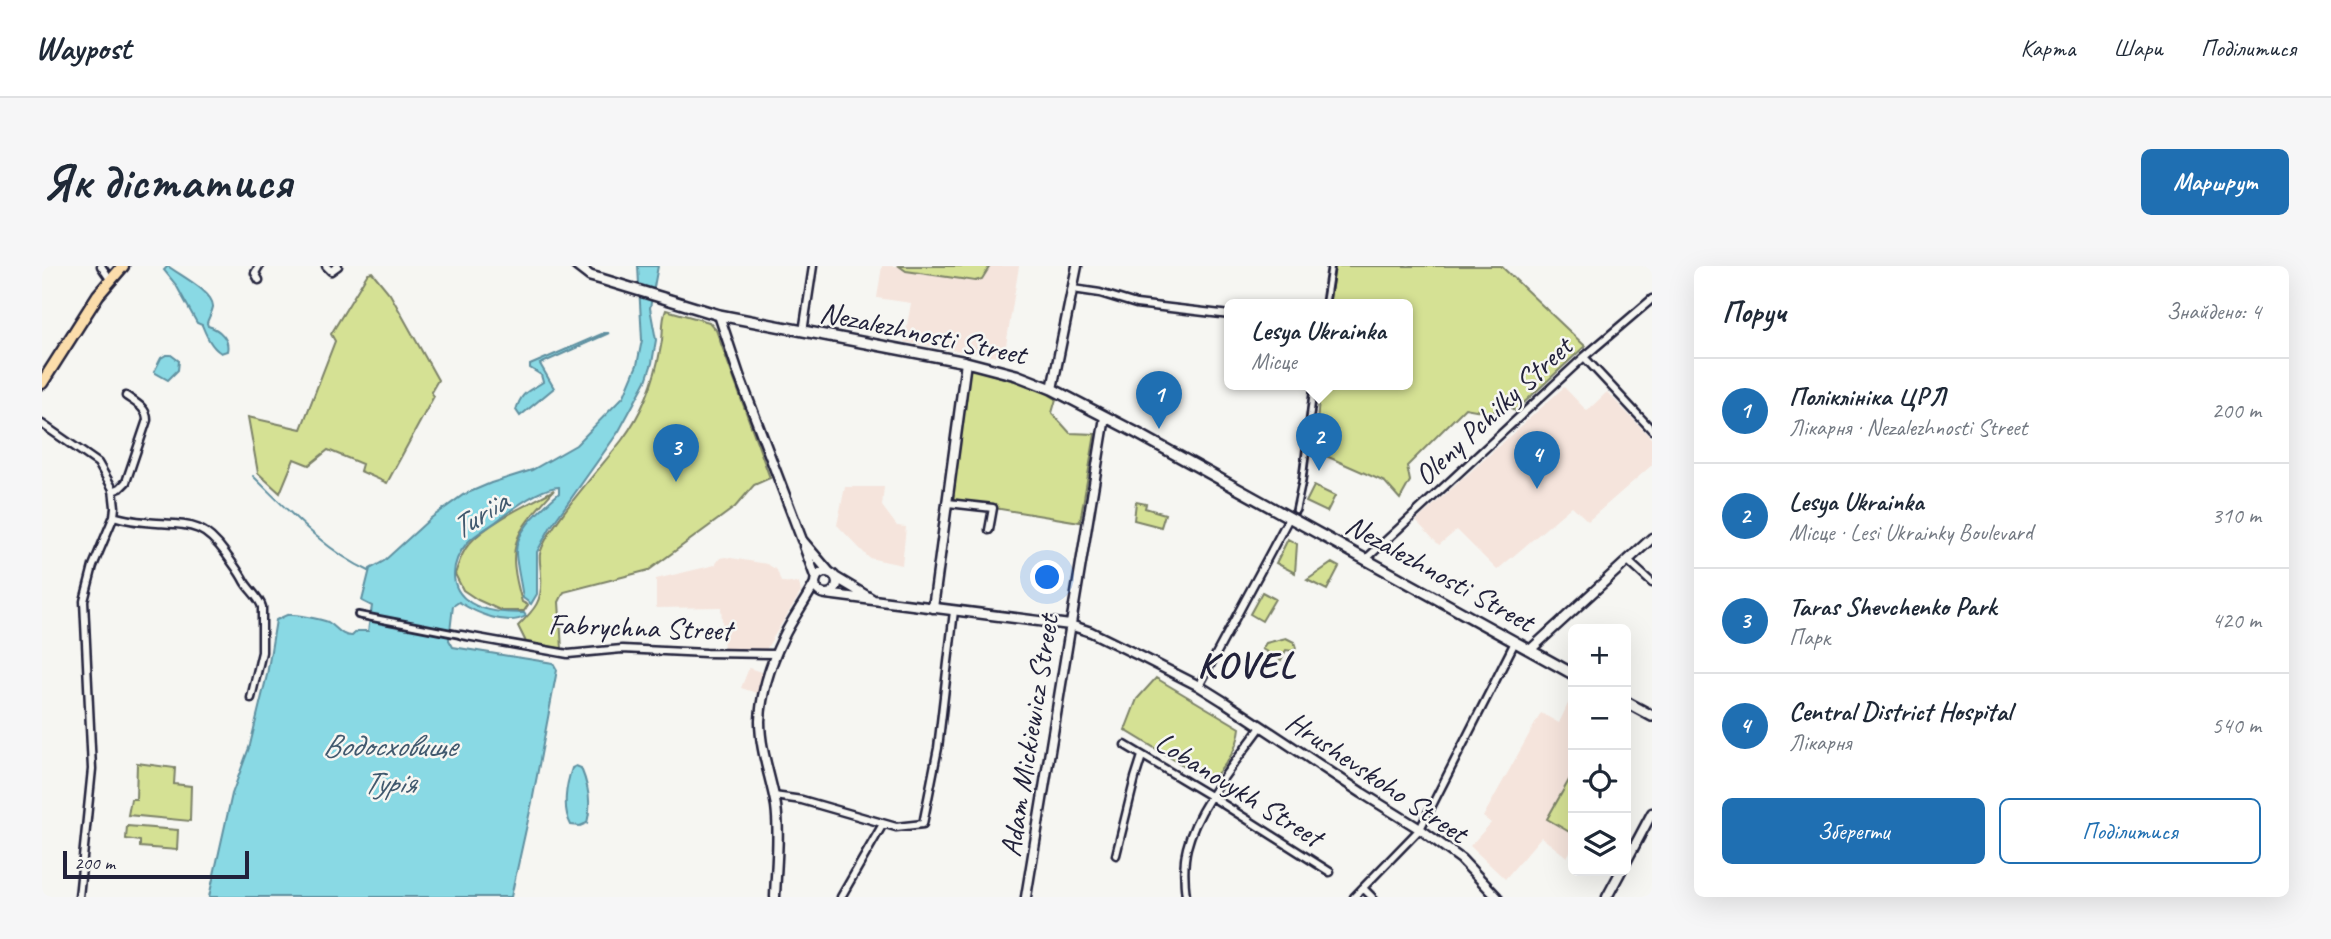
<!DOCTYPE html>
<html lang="uk">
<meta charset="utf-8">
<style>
:root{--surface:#fff;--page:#f6f6f7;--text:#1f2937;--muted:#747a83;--line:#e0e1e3;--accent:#1f6fb2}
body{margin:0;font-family:Caveat,sans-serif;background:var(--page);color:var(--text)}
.controls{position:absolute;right:21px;bottom:21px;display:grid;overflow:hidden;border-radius:10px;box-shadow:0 7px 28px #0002}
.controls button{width:63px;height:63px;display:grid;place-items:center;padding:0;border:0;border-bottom:2px solid var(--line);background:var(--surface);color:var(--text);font:35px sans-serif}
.scale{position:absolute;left:21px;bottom:18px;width:186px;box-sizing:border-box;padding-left:7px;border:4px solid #22223b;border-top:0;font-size:19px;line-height:24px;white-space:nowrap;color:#22223b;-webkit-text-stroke:5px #f6f6f2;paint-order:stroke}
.you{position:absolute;left:1006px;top:312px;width:24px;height:24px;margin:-18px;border:5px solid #fff;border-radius:50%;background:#1a73e8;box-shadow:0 0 0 10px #1a73e833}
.badge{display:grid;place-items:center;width:46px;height:46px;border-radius:50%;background:var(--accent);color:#fff;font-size:23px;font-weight:700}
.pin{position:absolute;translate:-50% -58px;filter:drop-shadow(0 2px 4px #0008)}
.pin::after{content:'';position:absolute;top:37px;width:24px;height:21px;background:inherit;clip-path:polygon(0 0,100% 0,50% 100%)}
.popup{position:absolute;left:1182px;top:33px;width:189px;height:91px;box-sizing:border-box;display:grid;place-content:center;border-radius:10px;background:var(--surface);filter:drop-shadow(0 2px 5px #0005);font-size:23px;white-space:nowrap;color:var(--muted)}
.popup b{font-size:26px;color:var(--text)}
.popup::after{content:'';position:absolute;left:50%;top:100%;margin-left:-14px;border:14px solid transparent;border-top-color:var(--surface)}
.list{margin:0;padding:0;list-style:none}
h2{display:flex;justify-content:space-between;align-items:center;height:91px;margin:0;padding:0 28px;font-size:30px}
h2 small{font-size:23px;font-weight:400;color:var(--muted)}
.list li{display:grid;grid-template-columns:46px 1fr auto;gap:21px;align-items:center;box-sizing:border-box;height:105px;padding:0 28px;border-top:2px solid var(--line)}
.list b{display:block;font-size:26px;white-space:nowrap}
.list p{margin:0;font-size:23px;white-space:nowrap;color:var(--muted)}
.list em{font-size:23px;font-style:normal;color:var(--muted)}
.actions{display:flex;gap:14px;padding:21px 28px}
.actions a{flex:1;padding:16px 0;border:2px solid var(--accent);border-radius:10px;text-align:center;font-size:24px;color:var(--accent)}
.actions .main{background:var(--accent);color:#fff}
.icon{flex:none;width:38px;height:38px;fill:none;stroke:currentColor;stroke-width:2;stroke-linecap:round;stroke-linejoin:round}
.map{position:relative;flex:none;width:1610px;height:631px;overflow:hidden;border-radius:10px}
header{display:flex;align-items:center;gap:42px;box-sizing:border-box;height:98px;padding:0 35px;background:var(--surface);border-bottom:2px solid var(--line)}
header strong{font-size:33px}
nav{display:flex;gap:38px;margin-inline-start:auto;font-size:24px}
.intro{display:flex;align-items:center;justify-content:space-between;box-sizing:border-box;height:168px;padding:0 42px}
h1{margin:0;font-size:49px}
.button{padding:18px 32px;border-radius:10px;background:var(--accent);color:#fff;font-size:24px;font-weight:700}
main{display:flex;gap:42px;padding:0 42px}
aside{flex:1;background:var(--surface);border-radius:10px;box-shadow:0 7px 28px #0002}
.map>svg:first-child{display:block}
.built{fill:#f5e4dc}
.green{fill:#d5e194;stroke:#7c8268;stroke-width:2}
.water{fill:#89d9e4;stroke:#6090a0;stroke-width:2}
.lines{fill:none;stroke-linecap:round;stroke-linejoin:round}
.stream{stroke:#6090a0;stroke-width:2}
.pedestrian-casing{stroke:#22223b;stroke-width:10}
.minor-casing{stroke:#22223b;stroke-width:11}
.tertiary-casing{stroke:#22223b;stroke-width:13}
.secondary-casing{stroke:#22223b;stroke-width:14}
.primary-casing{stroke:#22223b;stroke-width:15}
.pedestrian{stroke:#f6f6f2;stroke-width:4.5}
.minor{stroke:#f6f6f2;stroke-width:6}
.tertiary{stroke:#f6f6f2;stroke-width:8}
.secondary{stroke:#f6f6f2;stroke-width:9}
.primary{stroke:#fbddab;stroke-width:10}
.labels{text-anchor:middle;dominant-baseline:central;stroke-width:5;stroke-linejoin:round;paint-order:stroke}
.street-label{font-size:30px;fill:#22223b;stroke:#f6f6f2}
.water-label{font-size:32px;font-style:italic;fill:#41596e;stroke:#f6f6f2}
.district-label{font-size:37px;font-weight:bold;letter-spacing:2px;fill:#22223b;stroke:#f6f6f2}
</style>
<header>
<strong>Waypost</strong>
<nav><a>Карта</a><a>Шари</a><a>Поділитися</a></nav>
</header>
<div class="intro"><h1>Як дістатися</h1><a class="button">Маршрут</a></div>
<main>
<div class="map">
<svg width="1610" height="631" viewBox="0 0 1610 631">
<rect width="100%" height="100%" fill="#f6f6f2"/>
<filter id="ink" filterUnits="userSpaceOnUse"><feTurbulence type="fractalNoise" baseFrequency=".0143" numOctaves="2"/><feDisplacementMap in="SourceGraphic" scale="14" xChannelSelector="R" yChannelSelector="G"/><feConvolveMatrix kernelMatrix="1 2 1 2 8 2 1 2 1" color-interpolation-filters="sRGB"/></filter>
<g filter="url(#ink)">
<!-- built -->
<path class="built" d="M840 0H977L962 92 862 76 869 37 835 32Z
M1522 121 1545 145 1565 126 1610 173V199L1546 255 1530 240 1455 304 1415 264 1397 279 1374 255Z
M803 221H842L840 240 855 260 864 261 860 299 827 292 795 259Z
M683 291 725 298 735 304 739 316 757 317 759 326 723 385 682 384 679 341 614 342V313L673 299 678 292Z
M707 402 722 407 715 427 699 422Z
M1531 427V581L1525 591 1499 571 1463 613 1428 580 1449 557 1441 551 1499 447 1517 457Z"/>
<!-- green -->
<path class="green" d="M857 0H948L940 13 933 15 864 5Z
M1293 0H1459L1543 80 1473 145 1463 137 1450 147 1423 142 1365 200 1368 215 1358 233 1343 216 1273 185 1278 119H1366V39H1287Z
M330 6 348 28 396 114 389 126 392 130 345 217 318 205 320 198 286 184 267 199 252 193 238 227 216 207 206 151 259 163 293 75 289 68 326 7Z
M624 44 667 56 674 64 728 212 712 219 693 241 607 304 522 326 517 336 520 383 484 376 476 360C493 343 501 335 499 309 499 303 497 294 498 288 504 261 561 199 580 174 601 146 613 115 619 80 622 68 619 56 624 44Z
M927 102 995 121 1014 133 1010 147 1028 167 1053 168 1038 256 910 235Z
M1272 220 1293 230 1285 246 1264 236Z
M512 224C473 268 463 276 480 336L486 339 482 345H460L436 334 421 324 413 308C417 297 419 287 427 278 445 257 488 237 512 224Z
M1094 236 1104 238 1103 242 1123 248 1119 261 1092 254Z
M1246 273 1255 278 1253 307 1234 297Z
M1290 297 1297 301 1285 324 1265 314Z
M1220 326 1233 333 1220 355 1208 348Z
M1244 372 1252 376 1254 382 1251 385 1244 384 1239 394 1220 383 1224 377Z
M1114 412 1198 462C1196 483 1183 502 1167 515L1083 464 1095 433Z
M95 497 133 502 132 518 149 520 148 555 86 549 89 533H94Z
M1531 507V568L1505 553Z
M85 560 136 564 135 584 98 581V575L84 573Z"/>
<!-- water -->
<path class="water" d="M126 0C137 9 172 26 171 41 170 47 166 52 165 57L166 60C177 63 188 73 185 85L179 87C169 81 164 69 160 59L155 57 134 19 122 4Z
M596 0H616L608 42 614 74 610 97 604 115 577 165 508 262 495 286V328L489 338 481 332C479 317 475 302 474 288 473 263 501 242 517 227V221C501 221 473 241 460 251 450 260 434 267 425 277 409 296 405 322 429 337 444 346 464 347 482 347L484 350C465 361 434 347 417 336L411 340 407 374 411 381 511 397 515 404 490 536 469 631H167L190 528 208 479 225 409 234 354C237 353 242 350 245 349 253 348 278 353 286 356 295 361 298 370 310 370L315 365H326L330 340 320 335 328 303 342 295 389 252 421 229 449 217 490 204 534 179 582 130 595 99 600 74Z
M562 67H567L498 98 512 122 478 150 474 144C480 125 486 126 501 116L499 109 488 102V99Z
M124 89H129L137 95 136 104 126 114 112 106 119 92Z
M534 500 539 502C546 519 550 539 545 557L538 560 529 559C520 543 524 519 530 502Z"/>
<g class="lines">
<!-- stream -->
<path class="stream" d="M211 210C247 245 282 284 327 305"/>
<defs>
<path id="pedestrian" d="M1283 39 1289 0
M1254 244 1260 216 1272 119
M316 349 419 369"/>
<path id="minor" d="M59 0 68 13
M217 0 213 7 217 14
M284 0 289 5 296 0
M1031 23 1058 27 1094 38 1188 49
M761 66 771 0
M1542 91 1610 164
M0 158 56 197 71 223 73 241 72 250 51 300 42 335 50 503 37 631
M71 225 78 222 84 216 105 154C105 142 94 137 84 130
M906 237 951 242 947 264
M72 250C86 255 100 256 115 257 151 259 162 258 184 288 190 297 197 305 202 315 207 324 217 331 220 341V386L209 432
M1324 293 1542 91 1610 33
M1586 295 1610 317
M419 369 526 388 580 383 664 387 734 388
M1157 420 1247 252
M1083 479 1170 531 1288 606
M732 530 760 534 854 561 881 558 896 482 912 345
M1074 589 1093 512 1100 490
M1321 622 1330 631
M799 631 841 558
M1144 631C1142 615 1141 598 1145 582 1155 540 1194 496 1219 461
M1312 631 1378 563 1473 376"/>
<path id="tertiary" d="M677 49 697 109 760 274 788 307
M1010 123 1035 0
M762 280 774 313
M773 317a11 11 0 1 1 22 0a11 11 0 1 1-22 0Z
M793 311 830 333
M784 328 1028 359 1049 366 1102 392 1157 420 1181 435 1320 527 1378 563 1419 593 1455 631
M891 342 924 96
M1488 384 1610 272
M1584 596 1610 547
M733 631C734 601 738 569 734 540 729 512 718 484 718 455 719 428 729 397 741 372 750 353 763 336 773 317
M984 631 1063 151
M1565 631 1579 605"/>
<path id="secondary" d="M535 0 548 10 559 13 677 49 924 96 974 109 1010 123 1091 165 1531 408
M1584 436 1610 450"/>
<path id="primary" d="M0 117 56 29 81 0"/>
</defs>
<!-- pedestrian casing -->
<use href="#pedestrian" class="pedestrian-casing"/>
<!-- minor casing -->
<use href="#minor" class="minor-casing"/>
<!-- tertiary casing -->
<use href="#tertiary" class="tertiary-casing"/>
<!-- secondary casing -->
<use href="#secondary" class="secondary-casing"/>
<!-- primary casing -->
<use href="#primary" class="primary-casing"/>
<!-- pedestrian -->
<use href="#pedestrian" class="pedestrian"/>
<!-- minor -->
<use href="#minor" class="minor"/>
<!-- tertiary -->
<use href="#tertiary" class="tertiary"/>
<!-- secondary -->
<use href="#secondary" class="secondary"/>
<!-- primary -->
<use href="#primary" class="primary"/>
</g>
</g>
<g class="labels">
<!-- street labels -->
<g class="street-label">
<text transform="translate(881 67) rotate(12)">Nezalezhnosti Street</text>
<text transform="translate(1451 145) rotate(-43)">Oleny Pchilky Street</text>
<text transform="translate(1398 307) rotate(29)">Nezalezhnosti Street</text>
<text transform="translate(598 361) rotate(2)">Fabrychna Street</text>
<text transform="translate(987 470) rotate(-81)">Adam Mickiewicz Street</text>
<text transform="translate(1335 511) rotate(34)">Hrushevskoho Street</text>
<text transform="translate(1197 523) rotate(32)">Lobanovykh Street</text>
</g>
<!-- water labels -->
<g class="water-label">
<text transform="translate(437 249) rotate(-32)">Turiia</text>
<text x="347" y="479">Водосховище<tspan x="347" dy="37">Турія</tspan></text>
</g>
<!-- district labels -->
<g class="district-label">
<text x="1205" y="398">KOVEL</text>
</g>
</g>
</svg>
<div class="controls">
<button>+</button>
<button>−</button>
<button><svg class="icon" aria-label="locate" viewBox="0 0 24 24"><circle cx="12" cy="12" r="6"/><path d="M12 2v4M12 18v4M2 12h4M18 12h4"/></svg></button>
<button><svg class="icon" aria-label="layers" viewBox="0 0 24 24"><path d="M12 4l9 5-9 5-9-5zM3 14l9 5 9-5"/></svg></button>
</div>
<div class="scale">200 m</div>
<div class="you"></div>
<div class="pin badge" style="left:1117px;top:163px">1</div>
<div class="pin badge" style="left:1277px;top:205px">2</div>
<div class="popup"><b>Lesya Ukrainka</b>Місце</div>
<div class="pin badge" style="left:634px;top:216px">3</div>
<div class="pin badge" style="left:1495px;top:223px">4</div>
</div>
<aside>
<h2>Поруч<small>Знайдено: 4</small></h2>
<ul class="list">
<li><span class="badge">1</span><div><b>Поліклініка ЦРЛ</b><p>Лікарня · Nezalezhnosti Street</p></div><em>200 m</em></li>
<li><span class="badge">2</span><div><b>Lesya Ukrainka</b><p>Місце · Lesi Ukrainky Boulevard</p></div><em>310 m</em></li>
<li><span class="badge">3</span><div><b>Taras Shevchenko Park</b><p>Парк</p></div><em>420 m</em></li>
<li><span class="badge">4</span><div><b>Central District Hospital</b><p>Лікарня</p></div><em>540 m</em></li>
</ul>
<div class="actions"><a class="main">Зберегти</a><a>Поділитися</a></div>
</aside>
</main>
